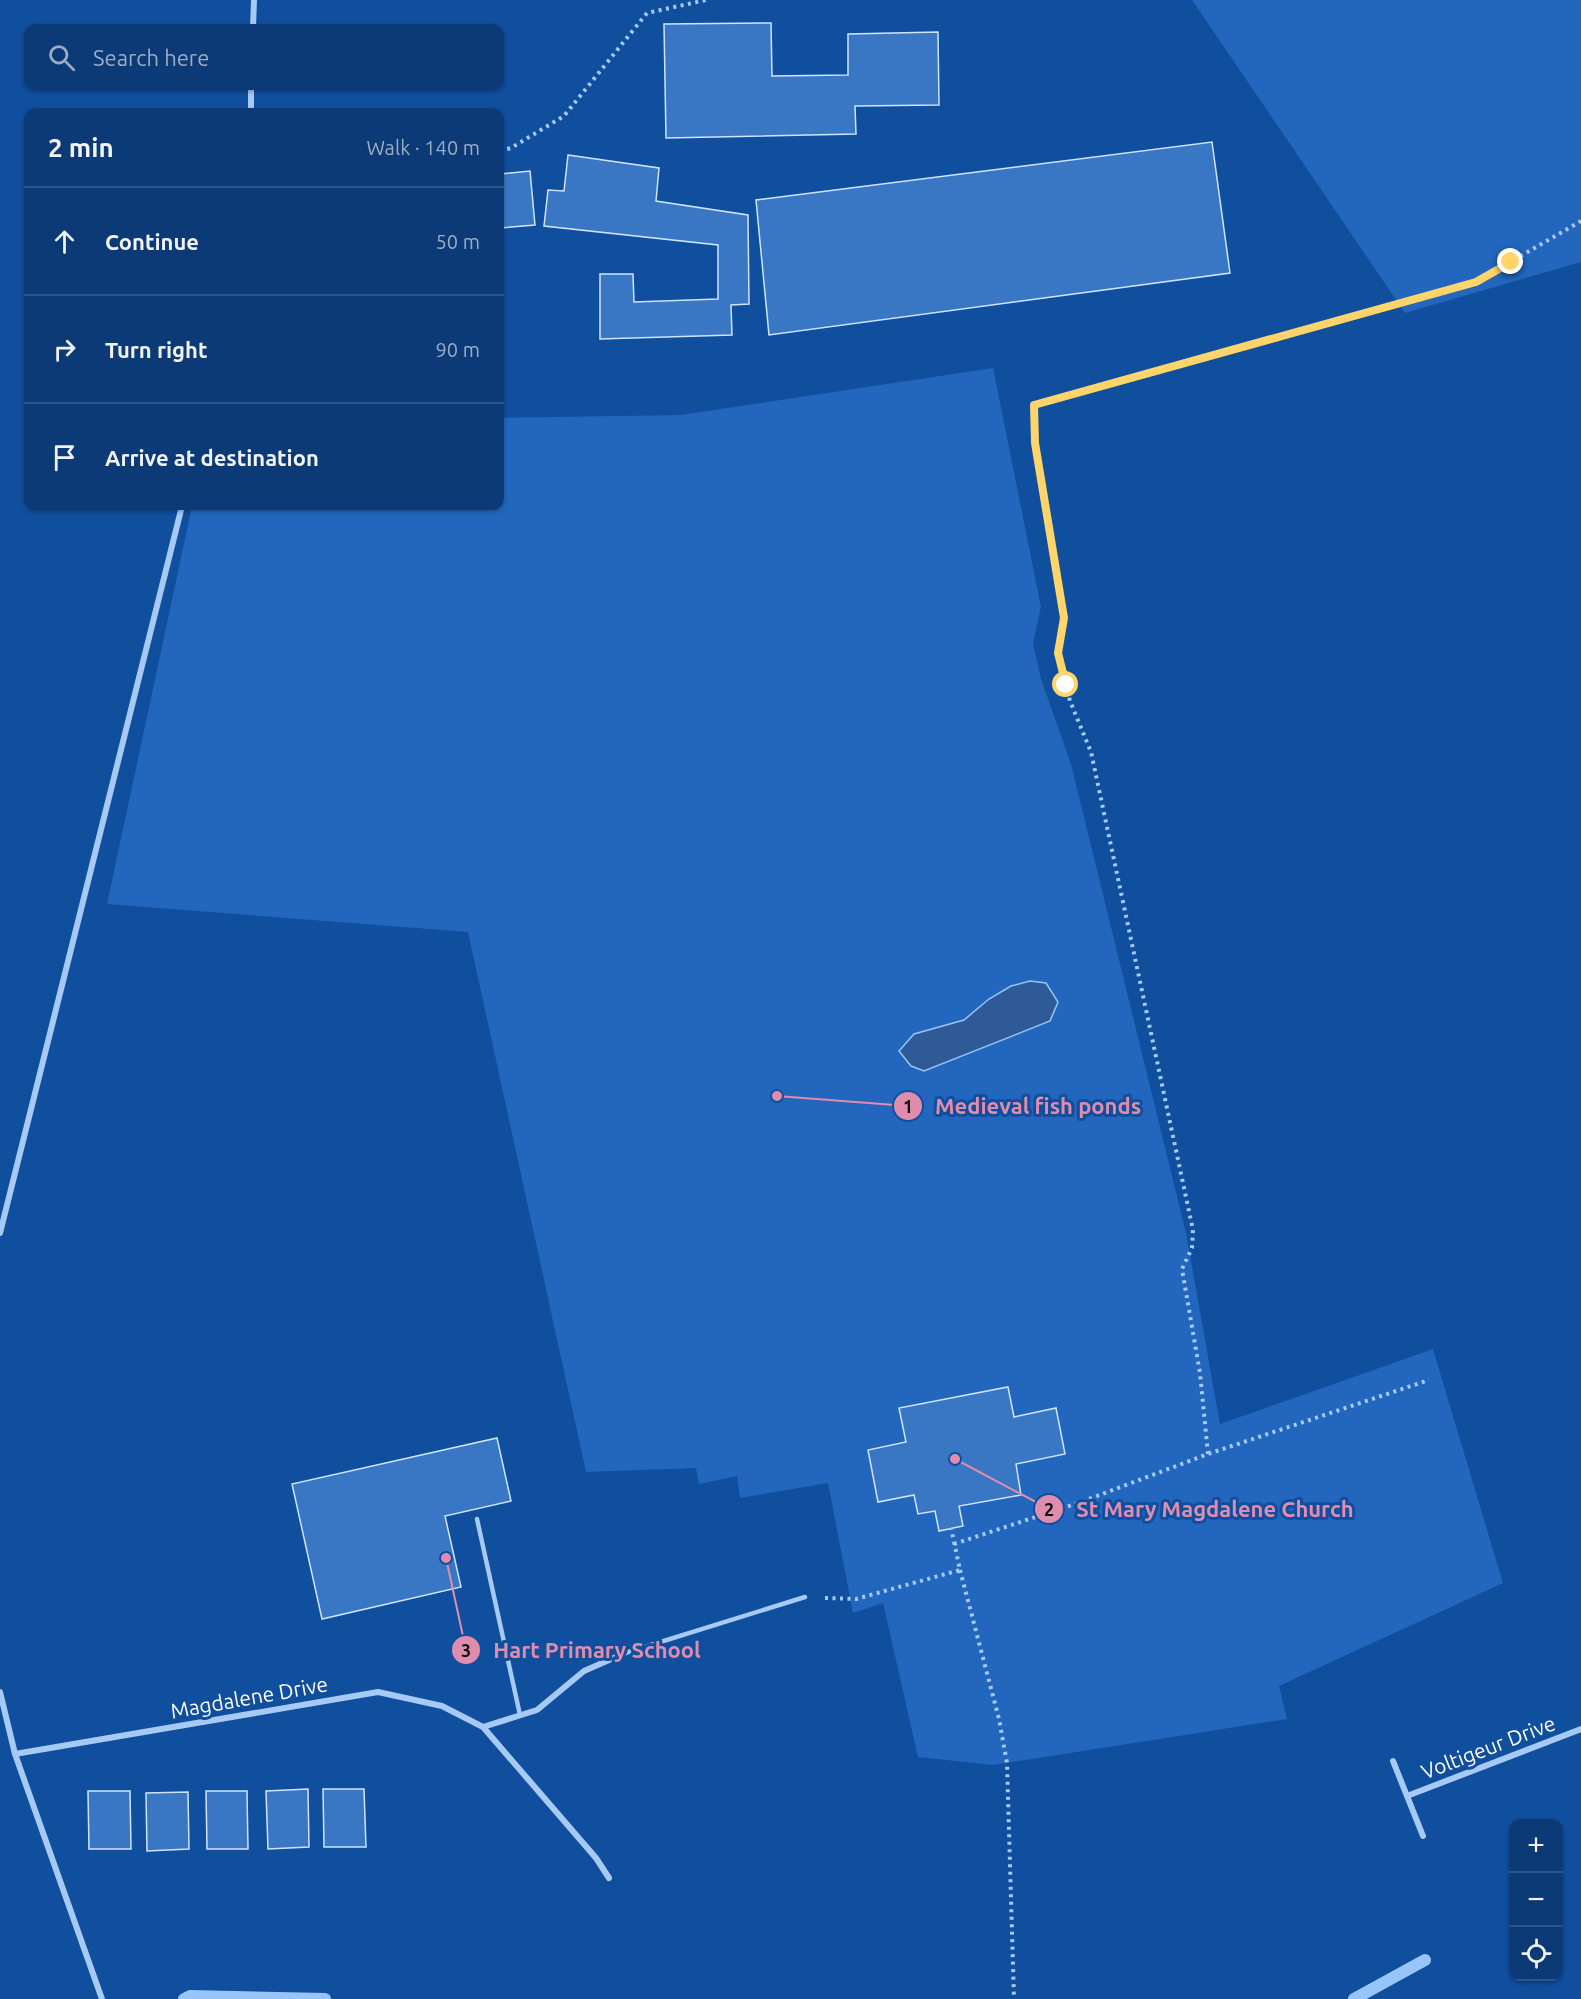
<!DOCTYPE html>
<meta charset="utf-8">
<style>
:root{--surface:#0c3a76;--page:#1a457e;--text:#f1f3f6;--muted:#9aadc5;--line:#2c5488}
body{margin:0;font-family:Ubuntu,sans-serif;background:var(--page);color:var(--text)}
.controls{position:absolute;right:18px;bottom:18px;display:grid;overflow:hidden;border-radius:12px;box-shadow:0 2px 4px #0004}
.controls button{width:54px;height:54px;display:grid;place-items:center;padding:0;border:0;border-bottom:2px solid var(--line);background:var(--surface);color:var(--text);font:30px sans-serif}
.stop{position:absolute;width:18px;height:18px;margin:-14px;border:4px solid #ffd46a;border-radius:50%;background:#fff}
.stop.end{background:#ffd46a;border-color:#fff;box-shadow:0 2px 6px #0008}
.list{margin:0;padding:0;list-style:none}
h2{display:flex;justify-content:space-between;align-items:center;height:78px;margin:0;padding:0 24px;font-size:26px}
h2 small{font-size:20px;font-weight:400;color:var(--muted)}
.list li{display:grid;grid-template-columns:39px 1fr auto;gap:18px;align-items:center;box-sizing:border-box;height:108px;padding:0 24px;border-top:2px solid var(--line)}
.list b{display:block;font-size:22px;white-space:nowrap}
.list em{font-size:20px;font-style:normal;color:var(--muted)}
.icon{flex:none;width:33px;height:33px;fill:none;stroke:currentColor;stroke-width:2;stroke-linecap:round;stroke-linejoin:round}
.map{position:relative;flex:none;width:1581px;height:1999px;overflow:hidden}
.search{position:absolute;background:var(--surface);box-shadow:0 2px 4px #0004;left:24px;top:24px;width:480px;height:66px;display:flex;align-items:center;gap:15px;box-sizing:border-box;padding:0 21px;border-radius:12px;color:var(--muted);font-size:22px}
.panel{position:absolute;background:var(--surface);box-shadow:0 2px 4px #0004;left:24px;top:108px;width:480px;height:402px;border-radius:12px}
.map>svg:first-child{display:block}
.green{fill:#2267bd}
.water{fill:#2e5b97;stroke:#97c4f9;stroke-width:1.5}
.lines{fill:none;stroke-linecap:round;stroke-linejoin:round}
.stream{stroke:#97c4f9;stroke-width:12}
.building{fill:#3977c5;stroke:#cfe4fe;stroke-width:1.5}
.path{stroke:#a6c9f5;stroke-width:4;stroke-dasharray:3 4.5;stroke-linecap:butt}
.lane{stroke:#a6c9f5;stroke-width:4.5}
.street{stroke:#a6c9f5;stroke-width:6}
.route{stroke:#ffd46a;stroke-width:8}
.labels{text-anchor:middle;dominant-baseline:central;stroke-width:6;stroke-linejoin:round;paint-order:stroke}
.street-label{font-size:21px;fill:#fff;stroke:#104e9e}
.leader{fill:none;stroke:#e08cad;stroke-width:2}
.callout-dot{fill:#e08cad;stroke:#104e9e;stroke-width:2}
.mark-label{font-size:18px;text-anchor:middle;font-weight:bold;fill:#111}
.callout-label{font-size:22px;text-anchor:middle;font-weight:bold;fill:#e08cad;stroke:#104e9e;stroke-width:6;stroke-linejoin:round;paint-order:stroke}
</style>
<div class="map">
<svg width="1581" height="1999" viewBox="0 0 1581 1999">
<rect width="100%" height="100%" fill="#104e9e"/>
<!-- green -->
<path class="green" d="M1192 0H1581V262L1405 313Z
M993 368 1041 607 1033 643 1041 679 1071 764 1186 1233 1220 1424 1433 1349 1503 1583 1279 1686 1287 1719 993 1765 918 1757 883 1603 853 1613 828 1483 740 1498 737 1476 699 1484 696 1468 586 1472 468 932 107 904 192 506H500V418L681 415Z"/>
<!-- water -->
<path class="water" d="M1030 981 1046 983 1058 1002 1050 1021 924 1071 911 1066 899 1051 914 1034 964 1020 989 999 1011 986Z"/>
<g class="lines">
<!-- stream -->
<path class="stream" d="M184 1999 190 1996 325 1999
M1354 1999 1425 1960"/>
</g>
<!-- building -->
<path class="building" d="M771 23 772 76 848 75V34L938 32 939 105 855 106 856 134 666 138 664 24Z
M1212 142 1230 273 769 335 756 200Z
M568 155 659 168 656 201 748 215 749 304 731 305 732 335 600 339V274H633L634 302 718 299V245L544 226 548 190 564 191Z
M530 171 535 225 500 228V174Z
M1008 1387 1014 1417 1056 1408 1065 1454 1016 1464 1021 1495 959 1506 963 1526 939 1531 935 1511 918 1514 914 1495 878 1502 868 1450 906 1442 899 1408Z
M497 1438 511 1501 445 1516 461 1587 322 1619 292 1484Z
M308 1789 309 1847 268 1849 266 1791Z
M323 1789H364L366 1847H324Z
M88 1791H130L131 1849H89Z
M206 1791H247L248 1849H207Z
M188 1792 189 1849 147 1851 146 1793Z"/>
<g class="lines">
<!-- path -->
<path class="path" d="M500 151 511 148 564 116 647 13 706 0
M1208 1454 1200 1373 1182 1269 1192 1248 1193 1230 1091 752 1070 701 1058 653 1064 618 1035 443 1034 405 1476 282 1581 221
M954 1544 1081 1502 1208 1454 1429 1380
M960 1570 999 1719 1007 1763 1014 1999
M825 1598 856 1599 960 1570 951 1528"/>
<!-- lane -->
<path class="lane" d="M477 1519 520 1715
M625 1653 805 1597"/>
<!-- street -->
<path class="street" d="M253 28 254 0
M251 112V86
M0 1233 182 506
M0 1692 15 1754 102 1999
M483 1727 537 1710 584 1671 625 1653
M15 1754 378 1692 442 1706 483 1727 596 1858 609 1878
M1393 1761 1423 1836
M1407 1796 1581 1729"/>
</g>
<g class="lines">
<!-- route -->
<path class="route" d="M1066 685 1058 653 1064 618 1035 443 1034 405 1476 282 1511 262"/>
</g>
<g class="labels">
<!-- street labels -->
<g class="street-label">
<text transform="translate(249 1697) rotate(-10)">Magdalene Drive</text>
<text transform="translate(1488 1747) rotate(-21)">Voltigeur Drive</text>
</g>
</g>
<!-- callouts -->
<path class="leader" d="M777 1096L908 1106M955 1459L1049 1509M446 1558L466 1650"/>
<g class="callout-dot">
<circle cx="777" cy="1096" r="6"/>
<circle cx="955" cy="1459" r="6"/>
<circle cx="446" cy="1558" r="6"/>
<circle cx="908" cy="1106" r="15"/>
<circle cx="1049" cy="1509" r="15"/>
<circle cx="466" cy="1650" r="15"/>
</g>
<g class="mark-label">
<text x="908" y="1113">1</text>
<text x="1049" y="1516">2</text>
<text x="466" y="1657">3</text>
</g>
<g class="callout-label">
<text x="1038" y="1114">Medieval fish ponds</text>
<text x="1215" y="1517">St Mary Magdalene Church</text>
<text x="597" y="1658">Hart Primary School</text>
</g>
</svg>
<div class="controls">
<button>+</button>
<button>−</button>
<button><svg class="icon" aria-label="locate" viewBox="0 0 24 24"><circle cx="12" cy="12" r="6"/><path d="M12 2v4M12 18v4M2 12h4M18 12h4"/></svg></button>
</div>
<div class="stop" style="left:1066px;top:685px"></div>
<div class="stop end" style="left:1511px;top:262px"></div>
<div class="search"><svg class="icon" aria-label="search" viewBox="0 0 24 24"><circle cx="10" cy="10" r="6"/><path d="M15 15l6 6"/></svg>Search here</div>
<section class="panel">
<h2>2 min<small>Walk · 140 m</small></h2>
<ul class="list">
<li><svg class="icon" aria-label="ahead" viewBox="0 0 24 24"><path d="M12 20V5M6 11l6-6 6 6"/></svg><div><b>Continue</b></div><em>50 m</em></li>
<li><svg class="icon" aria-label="right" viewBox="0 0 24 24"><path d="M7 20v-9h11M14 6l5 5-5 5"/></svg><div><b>Turn right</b></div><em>90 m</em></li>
<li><svg class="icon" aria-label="arrive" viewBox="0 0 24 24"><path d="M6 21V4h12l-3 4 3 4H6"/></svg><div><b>Arrive at destination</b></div></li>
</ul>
</section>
</div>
